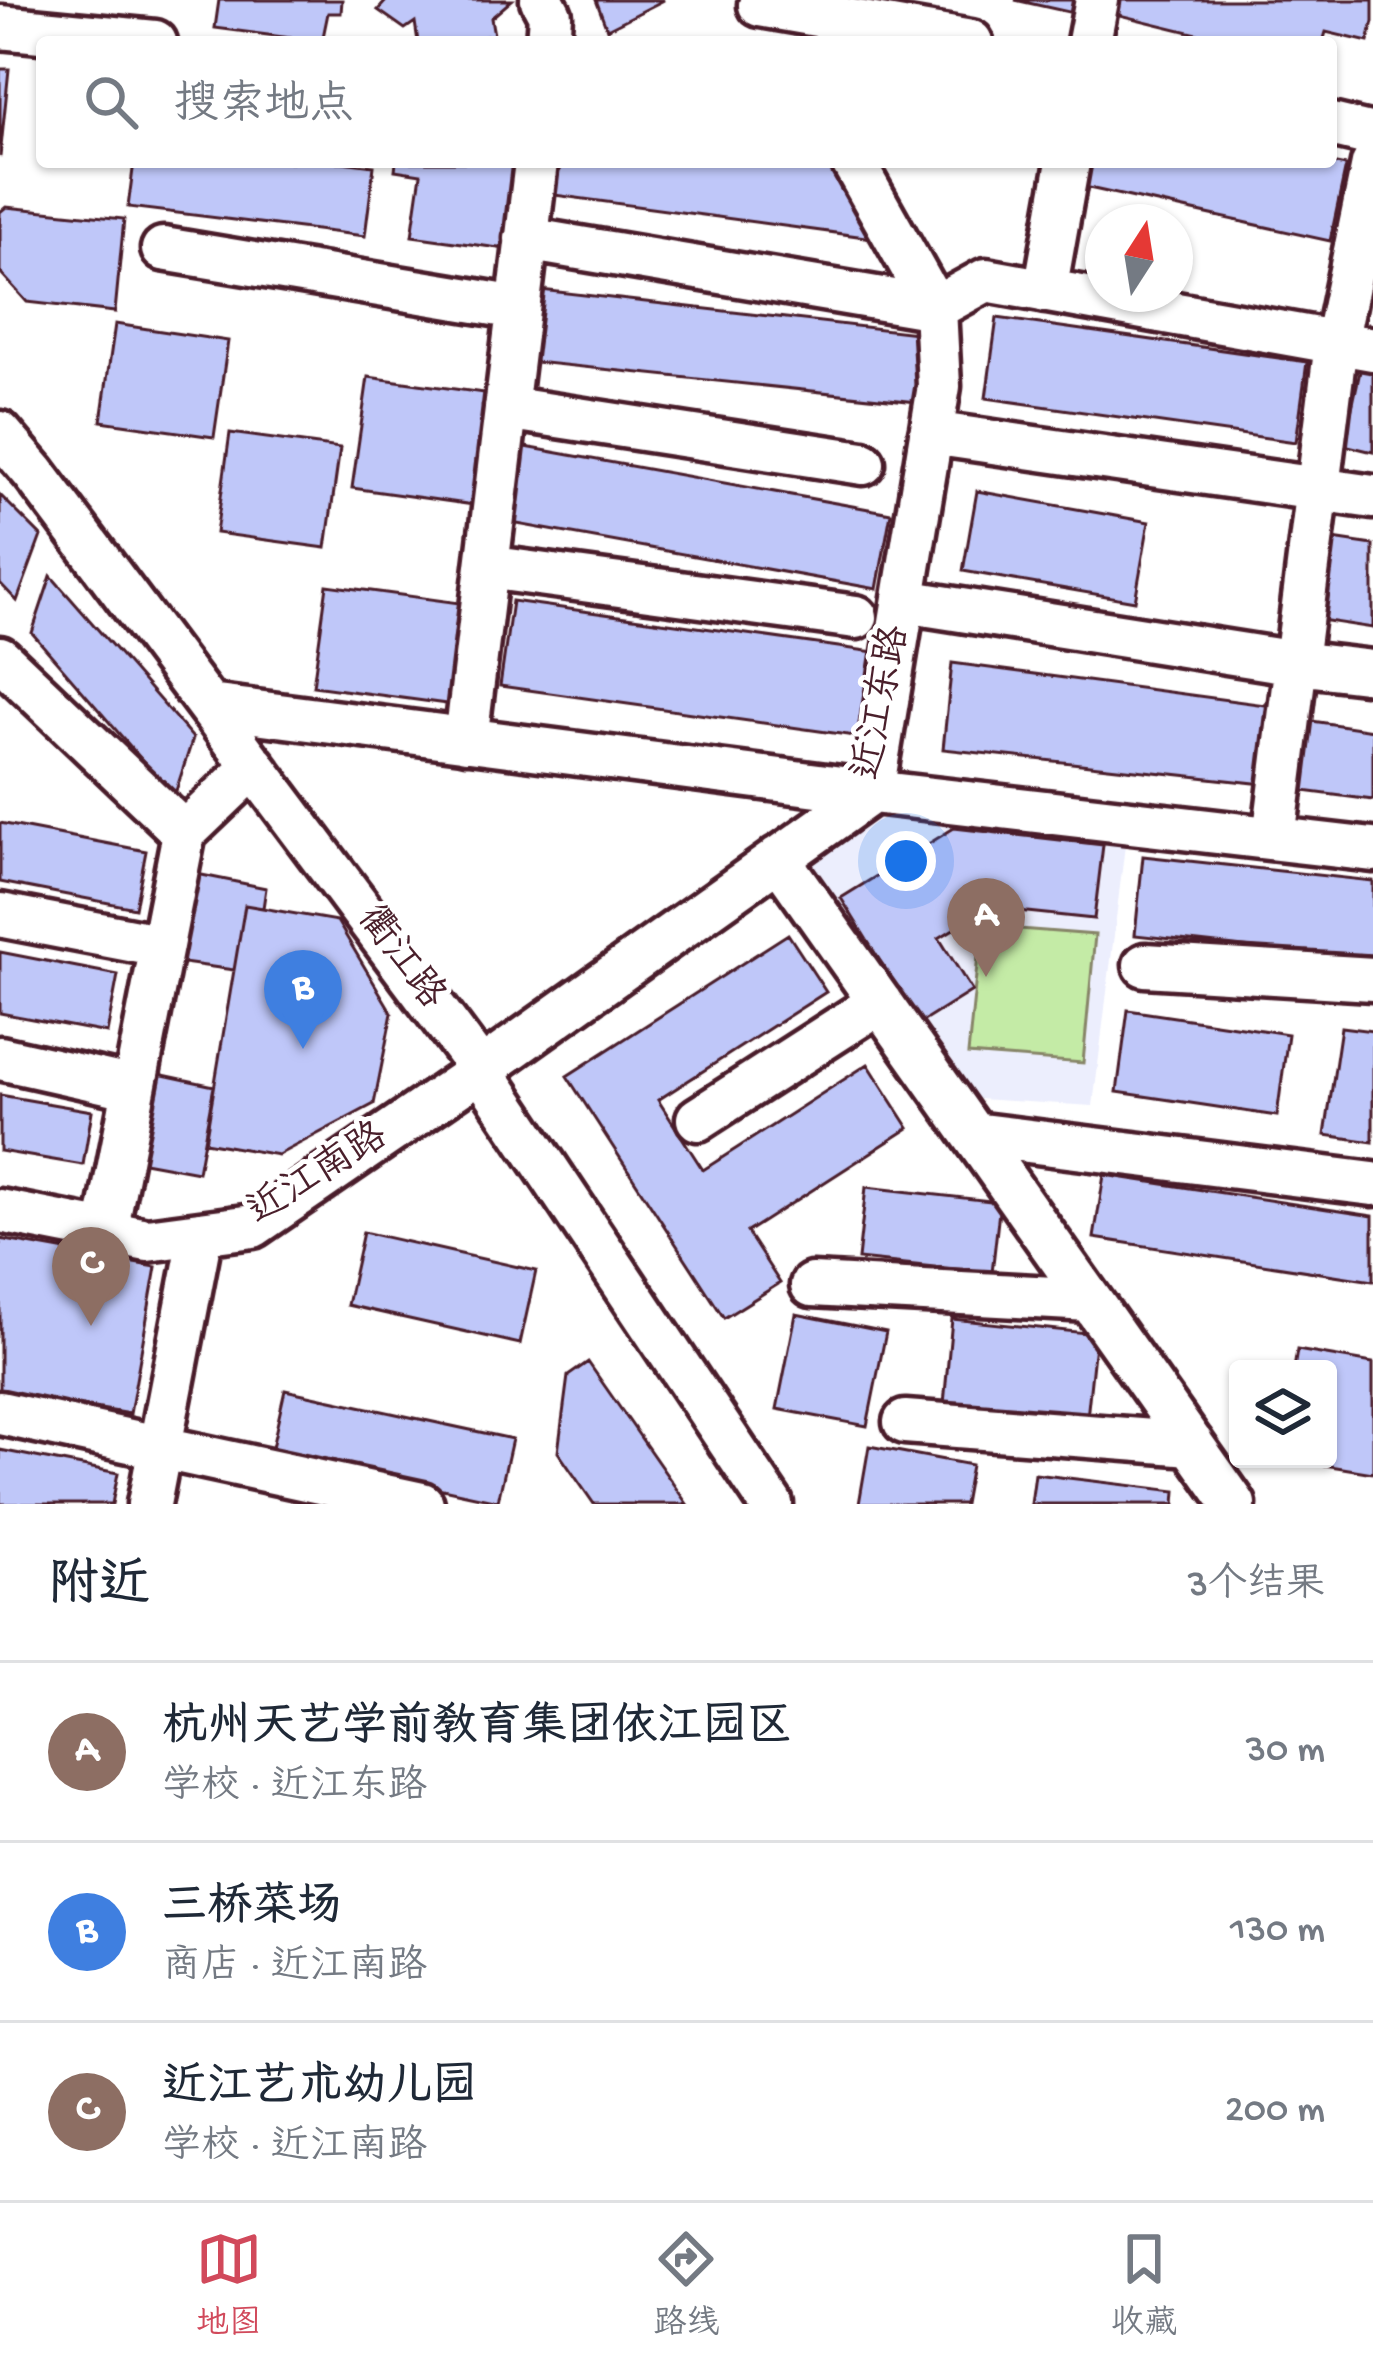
<!DOCTYPE html>
<html lang="zh">
<meta charset="utf-8">
<style>
:root{--surface:#fff;--page:#f6f6f7;--text:#1f2937;--muted:#747a83;--line:#e0e1e3;--accent:#d1495b}
body{margin:0;font-family:"Gochi Hand","LXGW WenKai TC",sans-serif;background:var(--page);color:var(--text)}
.controls{position:absolute;right:36px;bottom:36px;display:grid;overflow:hidden;border-radius:12px;box-shadow:0 3px 9px #0004}
.controls button{width:108px;height:108px;display:grid;place-items:center;padding:0;border:0;border-bottom:3px solid var(--line);background:var(--surface);color:var(--text);font:60px sans-serif}
.compass{position:absolute;left:1085px;top:204px;width:108px;height:108px;border-radius:50%;background:var(--surface);box-shadow:0 3px 9px #0004;rotate:12deg}
.you{position:absolute;left:906px;top:861px;width:42px;height:42px;margin:-30px;border:9px solid #fff;border-radius:50%;background:#1a73e8;box-shadow:0 0 0 18px #1a73e833}
.badge{display:grid;place-items:center;width:78px;height:78px;border-radius:50%;background:var(--accent);color:#fff;font-size:39px;font-weight:700}
.pin{position:absolute;translate:-50% -99px;filter:drop-shadow(0 3px 6px #0008)}
.pin::after{content:'';position:absolute;top:63px;width:42px;height:36px;background:inherit;clip-path:polygon(0 0,100% 0,50% 100%)}
.list{margin:0;padding:0;list-style:none}
h2{display:flex;justify-content:space-between;align-items:center;height:156px;margin:0;padding:0 48px;font-size:51px}
h2 small{font-size:39px;font-weight:400;color:var(--muted)}
.list li{display:grid;grid-template-columns:78px 1fr auto;gap:36px;align-items:center;box-sizing:border-box;height:180px;padding:0 48px;border-top:3px solid var(--line)}
.list b{display:block;font-size:45px;white-space:nowrap}
.list p{margin:0;font-size:39px;white-space:nowrap;color:var(--muted)}
.list em{font-size:39px;font-style:normal;color:var(--muted)}
.icon{flex:none;width:66px;height:66px;fill:none;stroke:currentColor;stroke-width:2;stroke-linecap:round;stroke-linejoin:round}
.map{position:relative;flex:none;width:1373px;height:1504px;overflow:hidden}
.search{position:absolute;background:var(--surface);box-shadow:0 3px 9px #0004;left:36px;right:36px;top:36px;height:132px;display:flex;align-items:center;gap:30px;box-sizing:border-box;padding:0 42px;border-radius:12px;color:var(--muted);font-size:45px}
.sheet{height:696px;background:var(--surface)}
nav{display:flex;justify-content:space-around;align-items:center;box-sizing:border-box;height:168px;border-top:3px solid var(--line);background:var(--surface);font-size:33px;color:var(--muted)}
nav a{display:grid;justify-items:center;gap:6px}
nav .on{color:var(--accent)}
.map>svg:first-child{display:block}
.built{fill:#eceefd}
.green{fill:#c4eba6;stroke:#878568;stroke-width:3}
.building{fill:#bfc7f9;stroke:#4a1f2b;stroke-width:3}
.lines{fill:none;stroke-linecap:round;stroke-linejoin:round}
.minor-casing{stroke:#4a1f2b;stroke-width:51}
.minor{stroke:#fff;stroke-width:42}
.labels{text-anchor:middle;dominant-baseline:central;stroke-width:10;stroke-linejoin:round;paint-order:stroke}
.street-label{font-size:39px;fill:#4a1f2b;stroke:#fff}
</style>
<div class="map">
<svg width="1373" height="1504" viewBox="0 0 1373 1504">
<rect width="100%" height="100%" fill="#fff"/>
<filter id="ink" filterUnits="userSpaceOnUse"><feTurbulence type="fractalNoise" baseFrequency=".00833" numOctaves="2"/><feDisplacementMap in="SourceGraphic" scale="24" xChannelSelector="R" yChannelSelector="G"/><feConvolveMatrix kernelMatrix="1 2 1 2 8 2 1 2 1" color-interpolation-filters="sRGB"/></filter>
<g filter="url(#ink)">
<!-- built -->
<path class="built" d="M872 792 1128 821 1093 1106 947 1097 778 858Z"/>
<!-- green -->
<path class="green" d="M981 926 1095 935 1083 1063 968 1054Z"/>
<!-- building -->
<path class="building" d="M219 0H342L341 13H328L322 42 215 28Z
M387 0H512L491 18 494 35 447 42H418L415 22 405 29 378 10Z
M596 0H664L607 29Z
M1015 0H1085L1082 15Z
M1118 0H1373V22L1368 42 1326 32 1323 42H1230L1115 14Z
M0 69H9L0 157Z
M134 162H342L374 166 365 236 128 207Z
M396 162H526L513 250 412 236 421 174 395 170Z
M552 162H830L873 238 547 194Z
M1085 162H1326L1346 166 1330 241 1080 186Z
M6 207 124 219 115 312 27 302 0 272V212Z
M532 289 925 334 918 402 525 361Z
M997 318 1307 362 1296 442 986 398Z
M115 324 228 341 214 437 101 421Z
M1362 362 1373 364V452L1344 445Z
M368 377 491 394 474 505 352 488Z
M230 433 340 448 326 548 216 533Z
M509 444 891 513 877 589 495 520Z
M977 491 1149 522 1135 601 963 571Z
M0 495 41 536 17 601 0 583Z
M1333 539 1373 545V628L1321 620Z
M51 576 193 738 174 797 32 633Z
M327 585 467 604 454 705 313 686Z
M512 601 874 652 862 737 500 686Z
M952 663 1273 706 1264 784 943 749Z
M1312 721 1373 730V800L1303 791Z
M0 823 146 851 135 908 0 882Z
M954 828 1103 845 1094 919 988 908 939 938 972 991 919 1024 841 898Z
M1143 856 1373 881V961L1135 935Z
M182 871 266 888 263 908 245 905 234 970 162 960Z
M245 905 337 921 392 1013 374 1104 278 1155 205 1142Z
M788 934 826 992 658 1100 703 1170 868 1064 909 1128 747 1232 780 1283 724 1318 567 1076Z
M0 952 118 975 107 1033 0 1013Z
M1128 1010 1288 1034 1277 1116 1117 1092Z
M1341 1027 1373 1031V1142L1325 1135Z
M149 1072 214 1086 198 1172 133 1160Z
M0 1095 92 1111 83 1165 0 1151Z
M1104 1175 1373 1216V1281L1094 1238Z
M866 1187 1000 1202 992 1273 858 1259Z
M363 1232 536 1271 520 1344 347 1305Z
M0 1239 156 1267 130 1414 0 1392Z
M796 1314 886 1332 867 1426 777 1409Z
M952 1319 1096 1334 1087 1418 944 1404Z
M1297 1350 1373 1363V1473L1288 1459H1328V1369H1294Z
M588 1362 687 1504H594L558 1452 568 1376Z
M285 1390 512 1439 498 1501 271 1452Z
M869 1446 971 1465 964 1504H859Z
M0 1450 118 1473 112 1504H0Z
M1035 1474 1176 1491 1175 1504H1031Z"/>
<g class="lines">
<defs>
<path id="minor" d="M542 0 550 15 548 42
M760 5 971 42
M0 27 155 42
M1089 42 1097 0
M1331 125 1373 135
M526 239 935 308 986 280 1373 349
M163 249 518 308
M1045 291 1068 162
M506 408 863 463
M0 433 34 473 481 1070 771 1504
M931 433 1373 497
M487 567 856 617
M904 601 1296 663 1373 672
M0 658 184 833
M209 706 872 792 1373 850
M466 740 536 162
M1274 838 1336 343 1373 164
M778 858 1234 1504
M0 915 162 946
M1145 965 1373 979
M0 1058 134 1088
M698 1119 880 1002
M973 1134 1373 1184
M0 1211 147 1240 253 1226 481 1070 872 792 939 386 935 308 853 162
M106 1232 184 833 254 766
M812 1285 1090 1300
M0 1413 422 1504
M905 1422 1192 1444
M149 1504 201 1233"/>
</defs>
<!-- minor casing -->
<use href="#minor" class="minor-casing"/>
<!-- minor -->
<use href="#minor" class="minor"/>
</g>
</g>
<g class="labels">
<!-- street labels -->
<g class="street-label">
<text transform="translate(884 703) rotate(-79)">近江东路</text>
<text transform="translate(399 959) rotate(53)">衢江路</text>
<text transform="translate(319 1176) rotate(-32)">近江南路</text>
</g>
</g>
</svg>
<div class="controls">
<button><svg class="icon" aria-label="layers" viewBox="0 0 24 24"><path d="M12 4l9 5-9 5-9-5zM3 14l9 5 9-5"/></svg></button>
</div>
<svg class="compass" viewBox="-18 -18 36 36"><path d="M0-13l5 13h-10z" fill="#e53935"/><path d="M0 13l5-13h-10z" fill="#747a83"/></svg>
<div class="you"></div>
<div class="pin badge" style="left:986px;top:977px;background:#8d6e63">A</div>
<div class="pin badge" style="left:303px;top:1049px;background:#3f7fe0">B</div>
<div class="pin badge" style="left:91px;top:1326px;background:#8d6e63">C</div>
<div class="search"><svg class="icon" aria-label="search" viewBox="0 0 24 24"><circle cx="10" cy="10" r="6"/><path d="M15 15l6 6"/></svg>搜索地点</div>
</div>
<section class="sheet">
<h2>附近<small>3个结果</small></h2>
<ul class="list">
<li><span class="badge" style="background:#8d6e63">A</span><div><b>杭州天艺学前教育集团依江园区</b><p>学校 · 近江东路</p></div><em>30 m</em></li>
<li><span class="badge" style="background:#3f7fe0">B</span><div><b>三桥菜场</b><p>商店 · 近江南路</p></div><em>130 m</em></li>
<li><span class="badge" style="background:#8d6e63">C</span><div><b>近江艺术幼儿园</b><p>学校 · 近江南路</p></div><em>200 m</em></li>
</ul>
</section>
<nav>
<a class="on"><svg class="icon" aria-label="map" viewBox="0 0 24 24"><path d="M3 6l6-2 6 2 6-2v14l-6 2-6-2-6 2zM9 4v14M15 6v14"/></svg>地图</a>
<a><svg class="icon" aria-label="directions" viewBox="0 0 24 24"><path d="M12 3l9 9-9 9-9-9zM9 14v-3h6M13 9l2 2-2 2"/></svg>路线</a>
<a><svg class="icon" aria-label="saved" viewBox="0 0 24 24"><path d="M7 4h10v16l-5-4-5 4z"/></svg>收藏</a>
</nav>
